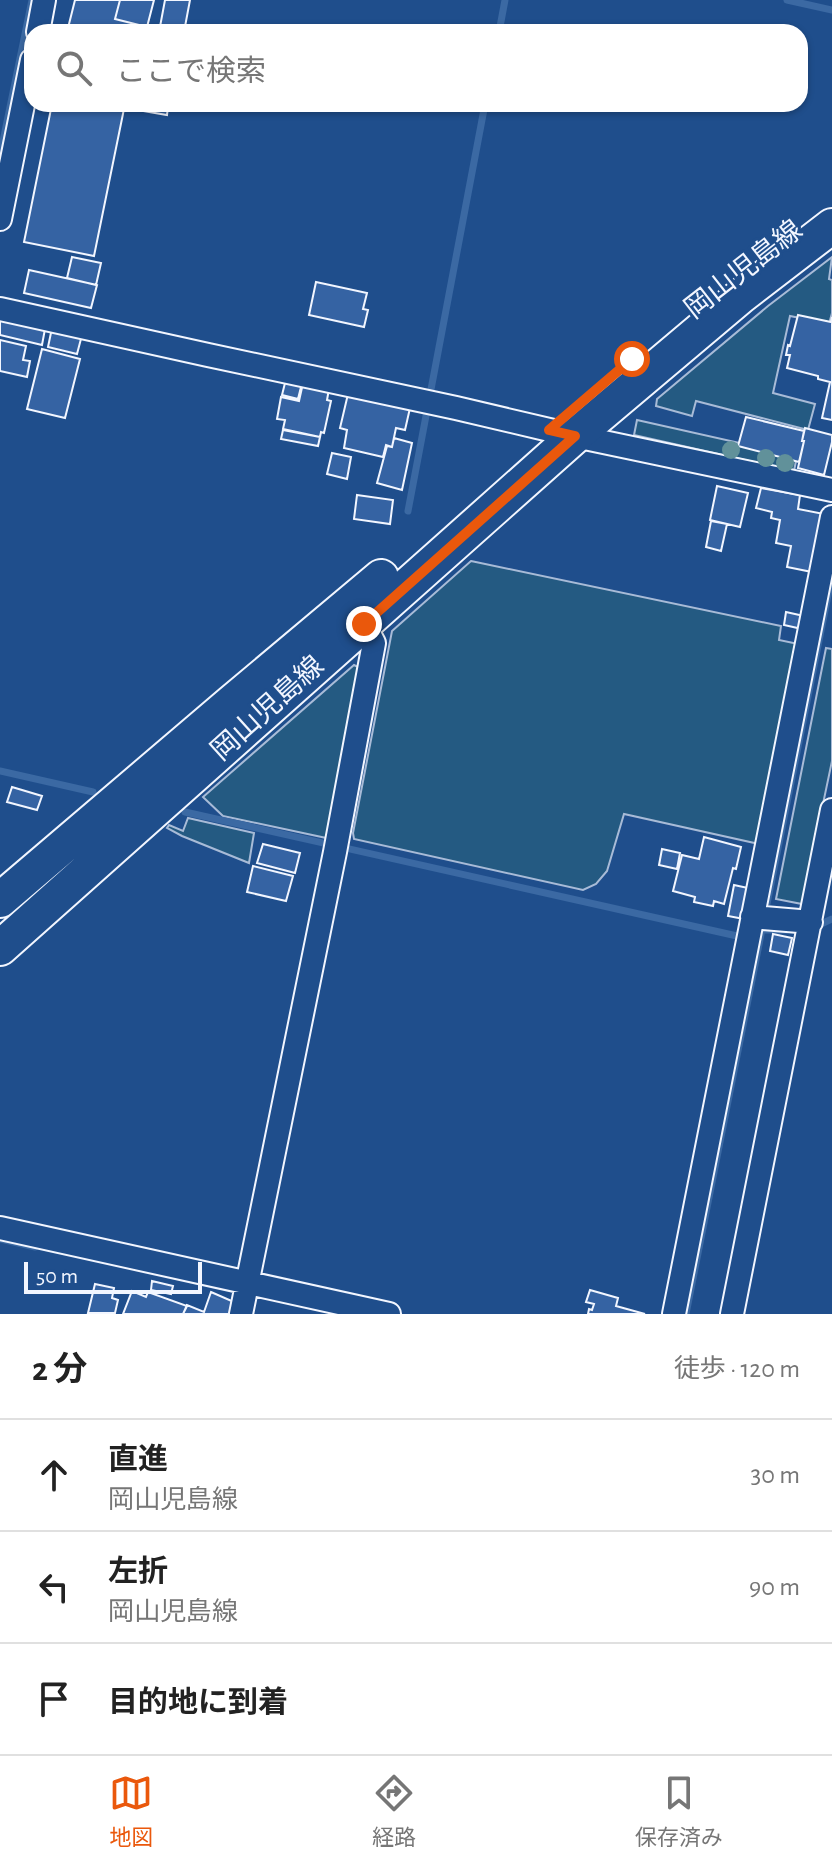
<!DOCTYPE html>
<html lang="ja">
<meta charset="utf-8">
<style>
:root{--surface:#fff;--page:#f6f6f6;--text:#222;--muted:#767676;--line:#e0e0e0;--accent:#ea580c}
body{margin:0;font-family:"Alegreya Sans","Noto Sans JP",sans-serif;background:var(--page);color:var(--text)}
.scale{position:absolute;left:24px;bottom:20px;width:178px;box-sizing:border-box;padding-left:8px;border:4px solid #f2f6ff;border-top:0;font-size:22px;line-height:28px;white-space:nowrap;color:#f2f6ff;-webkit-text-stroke:6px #1f4e8c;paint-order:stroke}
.stop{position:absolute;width:24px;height:24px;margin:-18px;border:6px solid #ea580c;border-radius:50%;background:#fff}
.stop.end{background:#ea580c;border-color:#fff;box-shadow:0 2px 8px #0008}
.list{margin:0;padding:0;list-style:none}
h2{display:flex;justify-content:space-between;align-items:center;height:104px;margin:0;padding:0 32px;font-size:34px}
h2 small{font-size:26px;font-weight:400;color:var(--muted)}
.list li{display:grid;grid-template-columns:52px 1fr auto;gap:24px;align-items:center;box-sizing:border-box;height:112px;padding:0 32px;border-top:2px solid var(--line)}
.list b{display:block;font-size:30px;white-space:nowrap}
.list p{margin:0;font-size:26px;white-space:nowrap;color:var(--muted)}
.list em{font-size:26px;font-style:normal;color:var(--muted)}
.icon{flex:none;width:44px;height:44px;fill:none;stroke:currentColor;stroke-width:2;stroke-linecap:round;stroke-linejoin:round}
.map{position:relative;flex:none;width:832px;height:1314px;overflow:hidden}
.search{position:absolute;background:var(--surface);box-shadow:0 2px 6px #0004;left:24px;right:24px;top:24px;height:88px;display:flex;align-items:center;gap:20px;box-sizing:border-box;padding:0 28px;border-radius:24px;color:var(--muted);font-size:30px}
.sheet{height:440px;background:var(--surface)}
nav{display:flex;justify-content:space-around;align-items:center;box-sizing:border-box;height:112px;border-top:2px solid var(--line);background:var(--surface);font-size:22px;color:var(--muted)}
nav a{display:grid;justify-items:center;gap:4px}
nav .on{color:var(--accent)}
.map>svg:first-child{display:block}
.green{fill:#245a82;stroke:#a8bbd7;stroke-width:2}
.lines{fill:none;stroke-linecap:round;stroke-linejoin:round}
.stream{stroke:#3b69a3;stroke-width:7}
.building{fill:#3563a3;stroke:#f2f6ff;stroke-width:2}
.minor-casing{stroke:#f2f6ff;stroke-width:26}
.primary-casing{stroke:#f2f6ff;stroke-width:38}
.minor{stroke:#1f4e8c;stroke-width:22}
.primary{stroke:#1f4e8c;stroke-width:34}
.tree{fill:#61919a}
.route{stroke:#ea580c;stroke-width:10}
.labels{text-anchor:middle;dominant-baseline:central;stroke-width:6;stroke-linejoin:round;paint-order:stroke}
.street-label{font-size:28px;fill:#f2f6ff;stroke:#1f4e8c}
</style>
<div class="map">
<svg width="832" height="1314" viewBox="0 0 832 1314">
<rect width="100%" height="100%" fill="#1f4e8c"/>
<!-- green -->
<path class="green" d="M832 257 829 279 832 280V313L829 324 790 316 773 393 815 404 808 430 696 401 692 416 656 406 657 399 768 306Z
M637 420 797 456 794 471 634 435Z
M471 561 781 626 779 640 803 645 759 844 624 814 607 871 596 884 583 890 354 839 353 833 392 631Z
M826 648 832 649V761L802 904 776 899Z
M354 665 364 670 331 839 223 816 203 797Z
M188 818 254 833 249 863 182 836 167 828 169 825 183 831Z"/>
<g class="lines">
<!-- stream -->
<path class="stream" d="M787 0 832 10
M499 32 505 0
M0 156 32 0
M408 511 485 104
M0 771 93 792
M185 812 746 938
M819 925 832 919
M762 930H786
M0 1239 35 1247
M686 1314 832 575"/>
</g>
<!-- building -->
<path class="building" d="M75 0H120L115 19 147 27 145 32H67Z
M120 0H154L147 27 115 19Z
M165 0H190L184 32H159Z
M52 104H125L94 256 24 242Z
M145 104 168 107 167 115 143 111Z
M72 257 101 263 96 285 67 278Z
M29 270 97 285 91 308 24 293Z
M316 282 367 293 363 309 368 310 364 327 309 315Z
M798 315 831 322 832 317V420L822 418 830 382 818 379V376L787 368 790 355H786L788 345 790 346Z
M0 318 45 329 42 345 0 335Z
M52 328 82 335 77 354 48 347Z
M0 340 26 346 23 360 30 361 27 377 0 371Z
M42 349 80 359 65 418 27 409Z
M286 379 302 383 298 399 282 395Z
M303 383 329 389 327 400 331 401 324 433 321 432 320 437 283 429 285 420 277 419 281 397 299 401Z
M348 394 410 408 405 430 396 428 392 447 386 445 383 457 344 448 347 430 340 428Z
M746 417 804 431 802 441H804L799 462 738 446Z
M805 428 832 435V442L824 475 798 468 804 441H802Z
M283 430 320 437 318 446 281 439Z
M394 438 412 443 402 490 377 483 387 446 392 447Z
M332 453 351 457 347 479 327 474Z
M717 486 748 493 740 527 710 520Z
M761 488 800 495 798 509 824 514 812 572 787 567 791 546 776 543 780 520 771 518 772 512 756 508Z
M357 495 393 500 390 524 354 519Z
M711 521 727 524 721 551 706 547Z
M786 612 804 616 802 629 784 625Z
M12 787 42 796 37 810 7 802Z
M704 837 741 847 736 869 733 868 724 904 714 901 713 906 694 902 695 897 673 891 682 855 699 859Z
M263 844 300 853 295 873 257 863Z
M662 849 680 853 677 869 659 865Z
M253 866 293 876 286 901 247 892Z
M734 885 748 888 744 919 728 916Z
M773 934 792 938 788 955 770 951Z
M152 1281 173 1286 171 1294 151 1290Z
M95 1284 114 1288 112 1298 118 1300 115 1313H88Z
M590 1290 618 1298 616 1306 645 1314H588L589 1309 592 1310 594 1304 586 1302Z
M132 1291 146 1297 148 1292 187 1306 183 1314H123Z
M211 1292 234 1302 229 1314H183L187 1305 204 1312Z"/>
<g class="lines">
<defs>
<path id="minor" d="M38 32 44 0
M0 219 32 60
M0 309 208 355 456 408 575 436 832 490
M752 917 811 922
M0 1228 389 1314
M241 1314 335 852 374 643 364 624
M674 1314 832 517
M732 1314 832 810"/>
<path id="primary" d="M0 900 231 703 381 577
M0 948 575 436 741 296 832 226"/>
</defs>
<!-- minor casing -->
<use href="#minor" class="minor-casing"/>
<!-- primary casing -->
<use href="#primary" class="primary-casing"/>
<!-- minor -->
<use href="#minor" class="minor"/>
<!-- primary -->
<use href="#primary" class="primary"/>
</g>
<!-- trees -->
<g class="tree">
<circle cx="731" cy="450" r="9"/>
<circle cx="766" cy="458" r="9"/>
<circle cx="785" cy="463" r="9"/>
</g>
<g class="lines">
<!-- route -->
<path class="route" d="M364 624 575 436 549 430 632 359"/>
</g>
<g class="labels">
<!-- street labels -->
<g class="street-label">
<text transform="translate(744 270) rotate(-38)">岡山児島線</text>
<text transform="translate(268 709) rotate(-42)">岡山児島線</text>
</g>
</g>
</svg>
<div class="scale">50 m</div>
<div class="stop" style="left:632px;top:359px"></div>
<div class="stop end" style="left:364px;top:624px"></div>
<div class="search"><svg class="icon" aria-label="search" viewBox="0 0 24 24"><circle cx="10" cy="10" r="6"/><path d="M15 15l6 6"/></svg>ここで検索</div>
</div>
<section class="sheet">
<h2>2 分<small>徒歩 · 120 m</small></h2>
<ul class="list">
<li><svg class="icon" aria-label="ahead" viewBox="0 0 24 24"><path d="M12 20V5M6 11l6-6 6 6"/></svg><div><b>直進</b><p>岡山児島線</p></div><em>30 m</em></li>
<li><svg class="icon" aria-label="left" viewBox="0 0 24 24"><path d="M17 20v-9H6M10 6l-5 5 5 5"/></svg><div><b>左折</b><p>岡山児島線</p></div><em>90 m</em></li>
<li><svg class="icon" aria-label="arrive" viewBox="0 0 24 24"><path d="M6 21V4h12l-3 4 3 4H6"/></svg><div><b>目的地に到着</b></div></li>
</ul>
</section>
<nav>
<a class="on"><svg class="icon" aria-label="map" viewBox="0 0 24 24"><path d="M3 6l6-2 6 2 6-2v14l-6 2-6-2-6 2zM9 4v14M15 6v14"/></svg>地図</a>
<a><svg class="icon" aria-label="directions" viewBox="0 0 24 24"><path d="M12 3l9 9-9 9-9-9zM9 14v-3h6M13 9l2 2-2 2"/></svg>経路</a>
<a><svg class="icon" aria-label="saved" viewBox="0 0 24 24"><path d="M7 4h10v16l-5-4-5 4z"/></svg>保存済み</a>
</nav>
